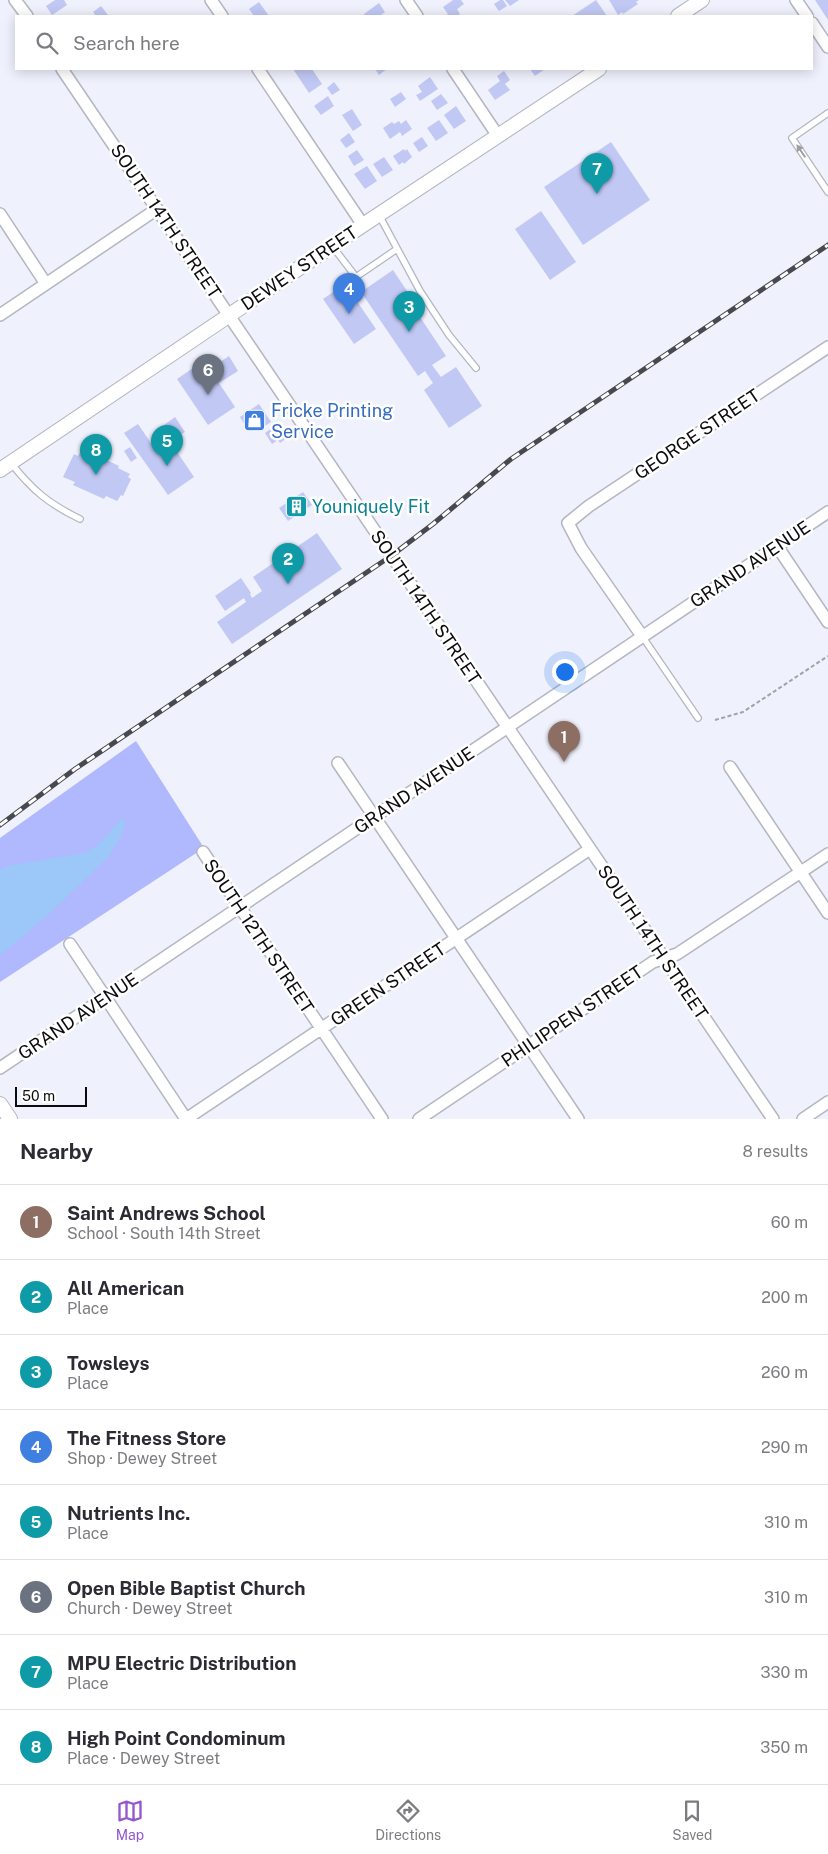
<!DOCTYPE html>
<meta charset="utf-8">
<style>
:root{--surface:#fff;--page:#f7f7f7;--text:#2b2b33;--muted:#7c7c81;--line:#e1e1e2;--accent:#9457cd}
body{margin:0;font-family:"Public Sans",sans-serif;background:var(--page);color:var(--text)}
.scale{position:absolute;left:15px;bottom:12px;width:72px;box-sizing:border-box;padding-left:5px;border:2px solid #0c0c10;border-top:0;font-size:14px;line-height:18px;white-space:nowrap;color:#0c0c10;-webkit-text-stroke:4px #fff;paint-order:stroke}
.you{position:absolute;left:564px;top:671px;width:18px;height:18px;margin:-12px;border:4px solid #fff;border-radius:50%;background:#1a73e8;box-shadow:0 0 0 8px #1a73e833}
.badge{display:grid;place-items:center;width:32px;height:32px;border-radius:50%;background:var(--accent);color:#fff;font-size:16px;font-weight:700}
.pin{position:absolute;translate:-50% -41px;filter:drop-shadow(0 1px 2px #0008)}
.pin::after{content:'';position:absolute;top:26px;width:18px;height:15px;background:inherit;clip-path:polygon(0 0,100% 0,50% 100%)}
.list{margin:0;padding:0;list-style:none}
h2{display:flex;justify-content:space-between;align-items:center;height:65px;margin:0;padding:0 20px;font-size:21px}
h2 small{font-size:16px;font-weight:400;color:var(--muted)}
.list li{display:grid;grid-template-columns:32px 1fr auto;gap:15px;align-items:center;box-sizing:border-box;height:75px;padding:0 20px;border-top:1px solid var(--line)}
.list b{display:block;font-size:19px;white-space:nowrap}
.list p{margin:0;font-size:16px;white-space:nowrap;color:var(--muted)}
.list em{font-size:16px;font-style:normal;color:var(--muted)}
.icon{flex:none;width:28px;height:28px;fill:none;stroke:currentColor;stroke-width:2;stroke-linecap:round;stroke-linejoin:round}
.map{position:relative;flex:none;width:828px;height:1119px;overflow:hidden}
.search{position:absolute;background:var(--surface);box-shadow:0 2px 12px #0003;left:15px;right:15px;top:15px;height:55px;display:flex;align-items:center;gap:12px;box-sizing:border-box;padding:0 18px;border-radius:0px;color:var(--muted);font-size:19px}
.sheet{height:665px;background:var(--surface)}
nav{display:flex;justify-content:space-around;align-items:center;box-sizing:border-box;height:70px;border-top:1px solid var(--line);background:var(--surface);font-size:14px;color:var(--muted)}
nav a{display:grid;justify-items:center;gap:2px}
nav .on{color:var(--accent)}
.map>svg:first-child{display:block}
.green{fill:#b0b8fe}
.water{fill:#9cc8f9}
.building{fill:#c1c8f4}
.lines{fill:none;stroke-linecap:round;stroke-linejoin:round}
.service-casing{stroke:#b4b6c1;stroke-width:8}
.minor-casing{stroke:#b4b6c1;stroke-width:14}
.tertiary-casing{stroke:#b4b6c1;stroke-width:16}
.path{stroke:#a0a1aa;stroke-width:2;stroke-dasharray:4 2.5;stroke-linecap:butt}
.service{stroke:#fff;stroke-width:5.5}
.minor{stroke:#fff;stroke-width:11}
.tertiary{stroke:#fff;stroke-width:14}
.rail-casing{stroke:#48494f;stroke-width:5}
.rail{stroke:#fff;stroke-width:3;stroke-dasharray:9;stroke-linecap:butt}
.oneway{fill:#9e9e9f}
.labels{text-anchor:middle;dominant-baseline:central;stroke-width:5;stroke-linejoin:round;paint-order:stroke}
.street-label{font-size:18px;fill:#0c0c10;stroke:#fff}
.shop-label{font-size:18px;fill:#366cbe;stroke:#fff;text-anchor:start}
.culture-label{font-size:18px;fill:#0d838f;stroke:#fff;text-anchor:start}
</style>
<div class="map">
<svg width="828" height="1119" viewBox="0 0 828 1119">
<rect width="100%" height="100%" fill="#eff1fd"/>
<!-- green -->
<path class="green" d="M136 741 204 848 0 982V838Z"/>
<!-- water -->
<path class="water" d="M121 819H124L125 824 121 837 109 856 49 914 0 955V870L7 866 84 853C101 847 109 832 121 819Z"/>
<!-- building -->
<path class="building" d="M55 0H64L67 5 52 15 46 6Z
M453 0H461L464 4 457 9 460 14 456 16H444L448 14 443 7Z
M500 0H503L507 6 499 11 494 4Z
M505 0H519L510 6Z
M596 0 607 16H572Z
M609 0H639L636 2 638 4 623 14 622 12 618 15Z
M815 0H828V20Z
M259 2 269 16H254L249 9Z
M379 3 385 12 380 16H365L364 14Z
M101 6 108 15 105 16H96L93 12Z
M293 69H312L322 84 309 93Z
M375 69H387L379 75Z
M530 69H545L535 76Z
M504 71 510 80 505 84 510 90 495 100 488 90 500 81 497 76Z
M430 77 438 89 420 101 416 95 422 92 418 86Z
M334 82 340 90 332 95 327 88Z
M401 92 406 99 395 107 390 99Z
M441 94 448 103 437 110 431 101Z
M328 96 334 106 321 115 314 106Z
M456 106 466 121 454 129 444 115Z
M352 109 362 125 353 131 342 115Z
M406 120 412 129 402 136 400 132 390 139 383 128 392 122 394 124 399 121 401 124Z
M439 120 448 133 436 141 427 128Z
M349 133 355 142 346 148 340 140Z
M422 137 428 146 419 152 413 143Z
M611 142 650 200 583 245 544 187Z
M404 149 405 151 407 149 412 157 404 164 403 162 399 165 393 156Z
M357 150 364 160 354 166 348 156Z
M384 157 393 170 382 177 373 164Z
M367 166 377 181 365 189 354 174Z
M541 211 576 262 550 280 515 229Z
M393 270 417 306 414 308 446 356 432 365 441 377 456 367 482 406 449 428 424 390 433 383 425 371 418 376 361 292Z
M345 284 376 329 354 344 323 299Z
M229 356 238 371 219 383 235 407 208 425 177 379 196 366 202 374Z
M259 404 271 422 257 431 252 423 246 427 240 417Z
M175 417 185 432 173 439 164 425Z
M138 424 153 446 167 437 194 477 168 495 124 433Z
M275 426 280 432 286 428 291 435 280 443 278 440 272 444 265 433Z
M130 447 137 458 131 462 124 451Z
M81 451 93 457 94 454 119 466 118 468 130 474 128 477 131 479 123 496 121 495 117 501 106 496 104 499 73 485 75 482 63 477 74 454 78 456Z
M303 492 312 505 288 521 279 508Z
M317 533 342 569 232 644 217 622 246 602 244 598 225 611 215 596 241 578 251 593 250 594 252 598 262 591 253 577Z"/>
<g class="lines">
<defs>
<path id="service" d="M828 113 792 138 828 192
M379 215 420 291 449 335 476 368
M333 247 356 277 397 249
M11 463C32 490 49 504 80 519
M642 636 698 718"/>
<path id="minor" d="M15 0 27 16
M211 0 222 16
M406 0 417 16
M796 0 807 16
M812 23 828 47
M62 69 773 1119
M258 69 363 225
M453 69 498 136
M0 214 46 284
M0 315 157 209
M777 546 828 622
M642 636 581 548 568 523 589 506 828 347
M338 763 578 1119
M730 767 828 913
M203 852 382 1119
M70 944 186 1119
M0 1068 828 512
M186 1119 590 849
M419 1119 653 962 677 954 828 854
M803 1119 828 1102"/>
<path id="tertiary" d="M678 16 702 0
M0 470 363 225 599 69
M0 1104 10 1119"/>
</defs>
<!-- service casing -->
<use href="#service" class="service-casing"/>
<!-- minor casing -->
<use href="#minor" class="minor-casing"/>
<!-- tertiary casing -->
<use href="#tertiary" class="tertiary-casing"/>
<!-- path -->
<path class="path" d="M715 720 743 712 828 656"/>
<!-- service -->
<use href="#service" class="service"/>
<!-- minor -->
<use href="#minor" class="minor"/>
<!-- tertiary -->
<use href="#tertiary" class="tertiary"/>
<defs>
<path id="rail" d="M0 825 75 769 391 556 433 524 511 459 828 245"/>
</defs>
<!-- rail casing -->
<use href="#rail" class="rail-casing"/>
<!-- rail -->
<use href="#rail" class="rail"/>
</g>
<!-- one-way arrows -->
<defs><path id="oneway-solid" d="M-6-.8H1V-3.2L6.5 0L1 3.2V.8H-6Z" transform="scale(1.25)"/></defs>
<use class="oneway" href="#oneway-solid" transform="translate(801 151) rotate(-124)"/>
<!-- icons -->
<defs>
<symbol id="shop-square" viewBox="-11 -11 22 22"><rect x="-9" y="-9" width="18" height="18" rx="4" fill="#3f7fe0" stroke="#fff"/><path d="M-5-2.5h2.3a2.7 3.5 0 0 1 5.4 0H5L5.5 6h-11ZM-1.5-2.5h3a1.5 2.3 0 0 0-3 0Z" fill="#fff"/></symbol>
<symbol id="building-square" viewBox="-11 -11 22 22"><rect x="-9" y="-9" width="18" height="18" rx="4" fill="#0f9aa8" stroke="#fff"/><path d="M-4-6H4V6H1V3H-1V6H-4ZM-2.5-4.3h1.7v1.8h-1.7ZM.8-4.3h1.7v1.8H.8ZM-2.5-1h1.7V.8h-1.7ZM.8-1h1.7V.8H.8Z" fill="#fff"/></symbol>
</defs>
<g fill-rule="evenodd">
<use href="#shop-square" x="242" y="408" width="25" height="25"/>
<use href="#building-square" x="284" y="494" width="25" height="25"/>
</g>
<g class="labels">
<!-- street labels -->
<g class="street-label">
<text transform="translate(166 221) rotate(56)">SOUTH 14TH STREET</text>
<text transform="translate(299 268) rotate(-34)">DEWEY STREET</text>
<text transform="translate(697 434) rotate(-34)">GEORGE STREET</text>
<text transform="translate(750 564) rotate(-34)">GRAND AVENUE</text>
<text transform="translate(426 607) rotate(56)">SOUTH 14TH STREET</text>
<text transform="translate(414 790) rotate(-34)">GRAND AVENUE</text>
<text transform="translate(259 936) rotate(56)">SOUTH 12TH STREET</text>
<text transform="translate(653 942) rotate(56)">SOUTH 14TH STREET</text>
<text transform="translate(388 984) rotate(-34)">GREEN STREET</text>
<text transform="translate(78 1016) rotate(-34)">GRAND AVENUE</text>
<text transform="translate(572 1016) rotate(-34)">PHILIPPEN STREET</text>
</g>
<!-- shop labels -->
<g class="shop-label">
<text x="271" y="410">Fricke Printing<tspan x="271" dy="21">Service</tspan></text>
</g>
<!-- culture labels -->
<g class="culture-label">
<text x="312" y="506">Youniquely Fit</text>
</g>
</g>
</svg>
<div class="scale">50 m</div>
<div class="you"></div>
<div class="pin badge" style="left:564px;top:762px;background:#8d6e63">1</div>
<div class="pin badge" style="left:288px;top:584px;background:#0f9aa8">2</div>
<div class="pin badge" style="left:409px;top:332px;background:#0f9aa8">3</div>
<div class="pin badge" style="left:349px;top:314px;background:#3f7fe0">4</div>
<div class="pin badge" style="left:167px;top:466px;background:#0f9aa8">5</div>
<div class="pin badge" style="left:208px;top:395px;background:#6b7280">6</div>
<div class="pin badge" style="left:597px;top:194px;background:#0f9aa8">7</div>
<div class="pin badge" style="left:96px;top:475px;background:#0f9aa8">8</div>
<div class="search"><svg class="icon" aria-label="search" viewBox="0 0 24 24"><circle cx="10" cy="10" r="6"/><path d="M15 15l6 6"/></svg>Search here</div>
</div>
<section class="sheet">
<h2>Nearby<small>8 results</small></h2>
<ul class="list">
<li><span class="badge" style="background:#8d6e63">1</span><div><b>Saint Andrews School</b><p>School · South 14th Street</p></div><em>60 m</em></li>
<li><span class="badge" style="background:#0f9aa8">2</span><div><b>All American</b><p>Place</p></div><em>200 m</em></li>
<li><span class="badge" style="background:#0f9aa8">3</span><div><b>Towsleys</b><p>Place</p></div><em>260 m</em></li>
<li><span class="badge" style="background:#3f7fe0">4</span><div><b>The Fitness Store</b><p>Shop · Dewey Street</p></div><em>290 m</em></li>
<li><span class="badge" style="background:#0f9aa8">5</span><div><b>Nutrients Inc.</b><p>Place</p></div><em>310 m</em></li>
<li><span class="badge" style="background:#6b7280">6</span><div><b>Open Bible Baptist Church</b><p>Church · Dewey Street</p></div><em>310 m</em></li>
<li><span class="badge" style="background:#0f9aa8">7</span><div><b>MPU Electric Distribution</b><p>Place</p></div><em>330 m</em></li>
<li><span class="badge" style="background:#0f9aa8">8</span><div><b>High Point Condominum</b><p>Place · Dewey Street</p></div><em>350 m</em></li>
</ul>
</section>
<nav>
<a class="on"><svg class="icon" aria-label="map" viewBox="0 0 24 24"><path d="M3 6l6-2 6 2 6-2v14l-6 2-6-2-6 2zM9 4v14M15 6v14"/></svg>Map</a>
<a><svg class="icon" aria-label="directions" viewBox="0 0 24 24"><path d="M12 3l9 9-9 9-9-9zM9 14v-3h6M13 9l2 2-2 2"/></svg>Directions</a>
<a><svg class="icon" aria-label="saved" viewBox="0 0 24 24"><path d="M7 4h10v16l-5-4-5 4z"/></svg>Saved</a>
</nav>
